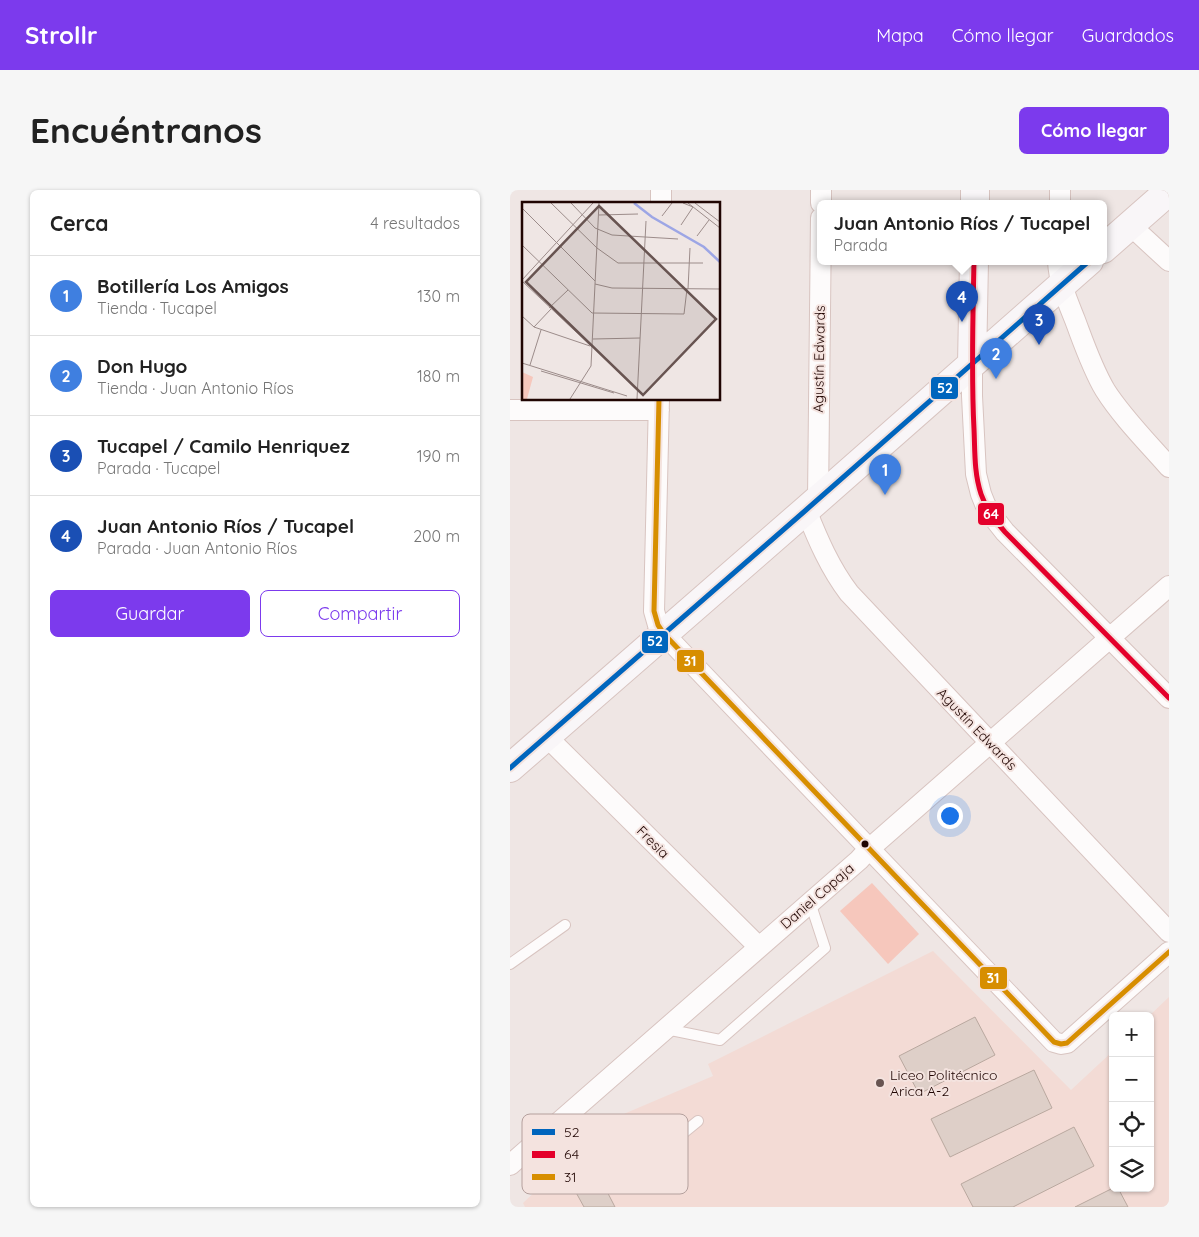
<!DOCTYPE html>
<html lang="es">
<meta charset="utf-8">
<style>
:root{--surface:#fff;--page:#f6f6f6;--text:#222;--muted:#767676;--line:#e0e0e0;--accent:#7c3aed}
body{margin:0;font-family:Quicksand,sans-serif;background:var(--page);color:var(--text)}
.controls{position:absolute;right:15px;bottom:15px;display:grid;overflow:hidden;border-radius:8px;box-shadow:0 1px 4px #0004}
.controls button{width:45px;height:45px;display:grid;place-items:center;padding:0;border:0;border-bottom:1px solid var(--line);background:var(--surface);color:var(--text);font:25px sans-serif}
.you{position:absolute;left:439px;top:625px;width:18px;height:18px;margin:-12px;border:4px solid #fff;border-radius:50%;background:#1a73e8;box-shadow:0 0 0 8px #1a73e833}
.badge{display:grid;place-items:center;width:32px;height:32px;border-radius:50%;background:var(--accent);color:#fff;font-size:16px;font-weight:700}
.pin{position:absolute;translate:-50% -41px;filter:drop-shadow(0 1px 2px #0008)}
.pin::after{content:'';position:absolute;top:26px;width:18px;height:15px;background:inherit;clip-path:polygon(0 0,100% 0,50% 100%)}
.popup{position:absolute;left:307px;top:10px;width:290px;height:65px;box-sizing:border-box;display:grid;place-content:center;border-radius:8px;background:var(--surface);filter:drop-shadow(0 1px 4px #0005);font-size:16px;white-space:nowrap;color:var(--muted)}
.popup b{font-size:19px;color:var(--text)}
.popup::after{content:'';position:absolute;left:50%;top:100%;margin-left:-10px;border:10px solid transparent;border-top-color:var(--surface)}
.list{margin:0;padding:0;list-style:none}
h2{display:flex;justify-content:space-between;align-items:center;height:65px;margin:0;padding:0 20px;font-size:21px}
h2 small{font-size:16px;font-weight:400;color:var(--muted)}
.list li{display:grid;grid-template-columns:32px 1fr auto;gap:15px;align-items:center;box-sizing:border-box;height:80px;padding:0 20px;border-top:1px solid var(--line)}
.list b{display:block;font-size:19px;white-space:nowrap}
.list p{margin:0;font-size:16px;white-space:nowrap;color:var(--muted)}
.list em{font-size:16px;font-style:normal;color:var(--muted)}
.actions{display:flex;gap:10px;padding:15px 20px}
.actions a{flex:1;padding:11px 0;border:1px solid var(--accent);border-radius:8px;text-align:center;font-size:18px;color:var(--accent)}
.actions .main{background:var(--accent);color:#fff}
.icon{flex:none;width:28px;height:28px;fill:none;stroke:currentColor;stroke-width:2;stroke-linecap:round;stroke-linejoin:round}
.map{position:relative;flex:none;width:659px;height:1017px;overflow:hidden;border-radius:8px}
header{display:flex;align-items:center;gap:30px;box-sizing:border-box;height:70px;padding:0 25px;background:var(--accent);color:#fff}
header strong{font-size:24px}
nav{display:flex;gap:28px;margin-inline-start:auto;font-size:18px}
.intro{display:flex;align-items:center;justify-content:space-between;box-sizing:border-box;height:120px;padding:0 30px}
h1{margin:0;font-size:35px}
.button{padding:12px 22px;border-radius:8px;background:var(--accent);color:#fff;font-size:18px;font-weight:700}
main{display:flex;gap:30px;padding:0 30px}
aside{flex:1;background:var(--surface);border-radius:8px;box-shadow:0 1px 4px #0004}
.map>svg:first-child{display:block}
.built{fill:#f3dbd5}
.green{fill:#f6c7bc}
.building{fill:#decfc8;stroke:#b9a89f}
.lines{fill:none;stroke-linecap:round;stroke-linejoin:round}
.lane-casing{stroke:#d8c4c0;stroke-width:12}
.street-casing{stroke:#d8c4c0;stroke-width:22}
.secondary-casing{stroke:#d8c4c0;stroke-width:30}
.lane{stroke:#fdfbfb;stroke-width:10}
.street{stroke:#fdfbfb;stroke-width:20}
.secondary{stroke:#f9f6f8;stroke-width:28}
.bus-1-casing{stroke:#f4e3df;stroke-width:9}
.bus-2-casing{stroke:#f4e3df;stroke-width:9}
.bus-3-casing{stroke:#f4e3df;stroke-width:9}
.bus-1{stroke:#0065bd;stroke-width:5}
.bus-2{stroke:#e4002b;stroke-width:5}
.bus-3{stroke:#d78e00;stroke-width:5}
.bus-dot{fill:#200502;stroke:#f4e3df;stroke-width:2}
.poi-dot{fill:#685451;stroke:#f4e3df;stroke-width:2}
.labels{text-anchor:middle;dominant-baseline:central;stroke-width:4;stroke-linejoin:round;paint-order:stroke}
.street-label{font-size:14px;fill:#200502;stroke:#f4e3df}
.poi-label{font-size:14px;fill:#200502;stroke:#f4e3df;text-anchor:start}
.inset-river{fill:none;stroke:#9da6e5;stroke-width:2.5}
.inset-road{fill:none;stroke:#9c8c8a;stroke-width:1}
.view{fill:#685451;fill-opacity:0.15;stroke:#685451;stroke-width:2.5}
.inset-edge{fill:none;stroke:#200502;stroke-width:2.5}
.key{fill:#f4e3df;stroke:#b4a09d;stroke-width:1}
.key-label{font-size:14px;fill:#200502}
.line-badge{stroke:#f4e3df;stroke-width:2}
.badge-label{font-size:14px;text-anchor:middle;font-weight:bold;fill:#fff}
</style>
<header>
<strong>Strollr</strong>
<nav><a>Mapa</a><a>Cómo llegar</a><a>Guardados</a></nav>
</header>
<div class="intro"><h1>Encuéntranos</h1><a class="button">Cómo llegar</a></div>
<main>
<aside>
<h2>Cerca<small>4 resultados</small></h2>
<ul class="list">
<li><span class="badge" style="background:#3f7fe0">1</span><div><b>Botillería Los Amigos</b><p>Tienda · Tucapel</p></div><em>130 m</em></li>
<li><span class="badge" style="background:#3f7fe0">2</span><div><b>Don Hugo</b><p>Tienda · Juan Antonio Ríos</p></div><em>180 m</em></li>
<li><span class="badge" style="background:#1a4fb4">3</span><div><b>Tucapel / Camilo Henriquez</b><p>Parada · Tucapel</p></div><em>190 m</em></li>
<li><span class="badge" style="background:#1a4fb4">4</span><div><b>Juan Antonio Ríos / Tucapel</b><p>Parada · Juan Antonio Ríos</p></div><em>200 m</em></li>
</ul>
<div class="actions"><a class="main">Guardar</a><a>Compartir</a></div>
</aside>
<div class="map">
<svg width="659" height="1017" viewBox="0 0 659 1017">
<rect width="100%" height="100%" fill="#efe6e4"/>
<!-- built -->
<path class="built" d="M423 761 561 900 603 861V998H640V826H639L659 807V1017H15L13 1013 102 929 203 886 198 874Z"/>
<!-- green -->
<path class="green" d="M362 693 409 744 378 774 330 721Z"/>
<!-- building -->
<path class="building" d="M465 827 485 865 409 904 389 866Z
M524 880 542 918 440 967 421 929Z
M564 937 584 976 503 1017H463L451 994Z
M88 984 105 1017H74L63 997Z
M603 998H608L618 1017H565Z"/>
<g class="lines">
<defs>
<path id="lane" d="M0 774 55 735
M156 839 210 850 315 758 300 712
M55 927 88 968H111L172 944 188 931"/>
<path id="street" d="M311 13V0
M550 13V0
M151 14V0
M620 35 659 71
M548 71C549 92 557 110 565 130 574 154 582 178 595 200 612 227 638 253 659 277
M462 174V206L466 284 471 304 475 314 480 323 495 342 659 508
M149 209 144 421 148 435 154 444 544 852 551 854 557 853 659 762
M0 220H149
M308 310 311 28
M296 320C308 350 320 378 339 403L659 742
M36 546 249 757
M0 975 349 670 359 659 659 396"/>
<path id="secondary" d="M465 13V0
M593 59 659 1
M462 174 464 71
M0 578 296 320 579 71"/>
</defs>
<!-- lane casing -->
<use href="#lane" class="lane-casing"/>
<!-- street casing -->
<use href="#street" class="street-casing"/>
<!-- secondary casing -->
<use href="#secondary" class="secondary-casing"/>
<!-- lane -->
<use href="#lane" class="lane"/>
<!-- street -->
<use href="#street" class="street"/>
<!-- secondary -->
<use href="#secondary" class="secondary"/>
<defs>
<path id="bus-1" d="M0 578 296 320 579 71"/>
<path id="bus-2" d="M464 71C463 127 461 183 464 239 465 261 464 283 471 304 476 318 485 331 495 342L659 508"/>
<path id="bus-3" d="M149 209 144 421 148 435 154 444 544 852 551 854 557 853 659 762"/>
</defs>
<!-- bus-1 casing -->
<use href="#bus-1" class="bus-1-casing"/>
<!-- bus-2 casing -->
<use href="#bus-2" class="bus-2-casing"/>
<!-- bus-3 casing -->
<use href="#bus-3" class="bus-3-casing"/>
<!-- bus-1 -->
<use href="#bus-1" class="bus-1"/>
<!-- bus-2 -->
<use href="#bus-2" class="bus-2"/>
<!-- bus-3 -->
<use href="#bus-3" class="bus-3"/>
</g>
<!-- markers -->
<circle class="bus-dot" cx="355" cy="654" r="4.5"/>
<circle class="poi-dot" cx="370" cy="893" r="5"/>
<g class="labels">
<!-- street labels -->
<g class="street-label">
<text transform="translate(309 169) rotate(-89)">Agustín Edwards</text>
<text transform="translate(467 539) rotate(46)">Agustín Edwards</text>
<text transform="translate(143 652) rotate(45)">Fresia</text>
<text transform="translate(307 706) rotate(-41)">Daniel Copaja</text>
</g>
<!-- poi labels -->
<g class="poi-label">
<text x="380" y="885">Liceo Politécnico<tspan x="380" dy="16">Arica A-2</tspan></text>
</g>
</g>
<!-- overview -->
<g transform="translate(12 12)">
<rect width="198" height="198" fill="#efe6e4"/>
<path d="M0 170 11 175 5 197H0Z" fill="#f6c7bc"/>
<path class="inset-river" d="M112 1 130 15 182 45 198 60"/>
<path class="inset-road" d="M29 1 75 46M49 1 73 26 90 33 156 37M166 1 198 26M173 1 198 20M0 6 73 79M77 13 116 12M140 14 150 1M159 23 171 5 161 1M175 34 187 18M0 43 70 111 162 112 165 87M75 46 96 61H181M0 78 71 1M0 79 70 145M73 82 90 86 198 87M166 87 168 46M27 106 46 88M0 114 12 125 68 144M12 125 29 107M71 137 118 136M0 161 105 194M8 163 19 128M19 169 92 191M48 197 69 164 77 1M115 197 124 19"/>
<path class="view" d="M77 4 194 117 121 193 4 80Z"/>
<rect width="198" height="198" class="inset-edge"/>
</g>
<!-- legend -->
<rect x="12" y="924" width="166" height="80" rx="8" class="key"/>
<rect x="22" y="939" width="23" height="6" fill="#0065bd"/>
<rect x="22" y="961" width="23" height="7" fill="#e4002b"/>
<rect x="22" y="984" width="23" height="6" fill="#d78e00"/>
<g class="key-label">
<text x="54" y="947">52</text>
<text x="54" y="969">64</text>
<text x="54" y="992">31</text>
</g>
<g class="line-badge">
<rect x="420" y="186" width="29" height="24" rx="5" fill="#0065bd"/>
<rect x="467" y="312" width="28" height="24" rx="5" fill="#e4002b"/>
<rect x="131" y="440" width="28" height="24" rx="5" fill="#0065bd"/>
<rect x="166" y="459" width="29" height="24" rx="5" fill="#d78e00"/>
<rect x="469" y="776" width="29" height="24" rx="5" fill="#d78e00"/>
</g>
<g class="badge-label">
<text x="435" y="203">52</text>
<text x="481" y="329">64</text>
<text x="145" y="456">52</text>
<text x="180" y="476">31</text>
<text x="483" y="793">31</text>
</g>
</svg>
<div class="controls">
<button>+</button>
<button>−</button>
<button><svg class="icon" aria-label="locate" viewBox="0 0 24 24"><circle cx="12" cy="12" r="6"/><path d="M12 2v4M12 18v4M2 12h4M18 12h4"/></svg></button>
<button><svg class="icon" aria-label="layers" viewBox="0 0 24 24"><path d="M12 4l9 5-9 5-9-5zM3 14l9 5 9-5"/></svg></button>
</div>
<div class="you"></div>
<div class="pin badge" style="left:375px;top:305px;background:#3f7fe0">1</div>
<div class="pin badge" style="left:486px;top:189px;background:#3f7fe0">2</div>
<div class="pin badge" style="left:529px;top:155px;background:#1a4fb4">3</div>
<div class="pin badge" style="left:452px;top:132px;background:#1a4fb4">4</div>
<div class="popup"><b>Juan Antonio Ríos / Tucapel</b>Parada</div>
</div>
</main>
